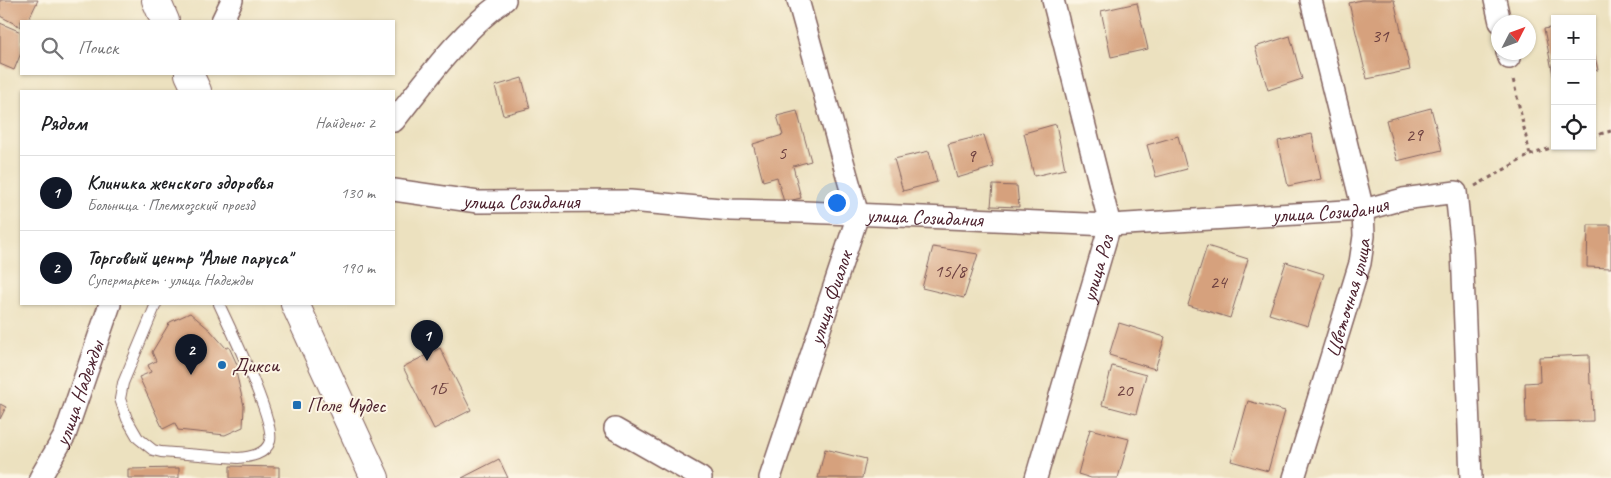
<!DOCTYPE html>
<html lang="ru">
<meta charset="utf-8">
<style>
:root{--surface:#fff;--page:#f6f6f6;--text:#202124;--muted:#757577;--line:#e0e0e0;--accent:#111827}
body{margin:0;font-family:Caveat,sans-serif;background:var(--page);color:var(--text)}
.controls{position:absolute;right:15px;top:15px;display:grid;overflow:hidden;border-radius:0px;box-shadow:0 1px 4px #0004}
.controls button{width:45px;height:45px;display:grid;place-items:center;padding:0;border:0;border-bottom:1px solid var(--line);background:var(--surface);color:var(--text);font:25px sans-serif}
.compass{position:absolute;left:1491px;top:15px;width:45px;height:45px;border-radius:50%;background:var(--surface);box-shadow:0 1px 4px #0004;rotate:48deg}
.you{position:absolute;left:836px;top:202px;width:18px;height:18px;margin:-12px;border:4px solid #fff;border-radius:50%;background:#1a73e8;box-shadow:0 0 0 8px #1a73e833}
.badge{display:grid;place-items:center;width:32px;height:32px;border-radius:50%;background:var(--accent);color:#fff;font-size:16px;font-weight:700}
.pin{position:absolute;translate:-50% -41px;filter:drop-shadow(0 1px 2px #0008)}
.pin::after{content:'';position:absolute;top:26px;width:18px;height:15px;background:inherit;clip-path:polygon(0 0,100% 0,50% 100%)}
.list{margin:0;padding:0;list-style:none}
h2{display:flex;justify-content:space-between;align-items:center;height:65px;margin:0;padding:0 20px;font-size:21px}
h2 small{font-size:16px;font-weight:400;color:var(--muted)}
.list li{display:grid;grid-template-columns:32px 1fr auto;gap:15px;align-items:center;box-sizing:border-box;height:75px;padding:0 20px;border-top:1px solid var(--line)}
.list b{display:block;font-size:19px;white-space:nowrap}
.list p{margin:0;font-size:16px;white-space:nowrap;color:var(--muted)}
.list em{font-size:16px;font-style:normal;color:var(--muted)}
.icon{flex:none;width:28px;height:28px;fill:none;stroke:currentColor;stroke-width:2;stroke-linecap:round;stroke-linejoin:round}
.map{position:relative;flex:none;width:1611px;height:478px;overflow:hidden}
.search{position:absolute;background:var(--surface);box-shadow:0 1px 4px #0004;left:20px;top:20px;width:375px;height:55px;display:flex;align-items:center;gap:12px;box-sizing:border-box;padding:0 18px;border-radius:0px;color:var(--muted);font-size:19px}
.panel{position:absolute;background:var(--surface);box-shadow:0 1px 4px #0004;left:20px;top:90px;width:375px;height:215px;border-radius:0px}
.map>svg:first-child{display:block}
.building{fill:#d6a17d}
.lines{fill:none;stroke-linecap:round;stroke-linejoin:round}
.lane-casing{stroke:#83635f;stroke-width:12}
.street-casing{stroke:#83635f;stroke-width:24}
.secondary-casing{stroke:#83635f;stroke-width:30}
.path{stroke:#83635f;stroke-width:3;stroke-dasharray:4 4;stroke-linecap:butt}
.lane{stroke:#fff;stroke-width:10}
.street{stroke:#fff;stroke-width:21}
.secondary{stroke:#fff;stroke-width:28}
.poi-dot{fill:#1f6fb2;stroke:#fcf5e5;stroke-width:2}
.labels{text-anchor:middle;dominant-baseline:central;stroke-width:4;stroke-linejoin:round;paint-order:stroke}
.number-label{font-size:19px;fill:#6d4040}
.street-label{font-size:21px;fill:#4a1f2b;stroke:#fcf5e5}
.poi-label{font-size:21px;fill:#4a1f2b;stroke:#fcf5e5;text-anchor:start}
</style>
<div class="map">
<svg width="1611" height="478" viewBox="0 0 1611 478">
<rect width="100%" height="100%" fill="#fcf5e5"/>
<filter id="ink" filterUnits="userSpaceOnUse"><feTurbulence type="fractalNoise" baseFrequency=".02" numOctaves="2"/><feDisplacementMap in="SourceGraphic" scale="10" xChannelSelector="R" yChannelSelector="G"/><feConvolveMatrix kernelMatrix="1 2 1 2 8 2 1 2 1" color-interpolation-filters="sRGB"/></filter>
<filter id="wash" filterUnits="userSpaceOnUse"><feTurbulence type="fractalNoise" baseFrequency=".0096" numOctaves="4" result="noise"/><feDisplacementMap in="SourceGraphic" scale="20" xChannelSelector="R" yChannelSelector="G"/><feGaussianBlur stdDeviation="1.12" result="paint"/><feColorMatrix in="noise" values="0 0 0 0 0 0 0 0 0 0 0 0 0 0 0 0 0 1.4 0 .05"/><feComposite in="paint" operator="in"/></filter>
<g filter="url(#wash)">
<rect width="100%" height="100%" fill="#ece1bf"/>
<g id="blocks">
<!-- building -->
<path class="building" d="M0 0H38L28 21H21V27L0 16Z
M1361 0H1394L1410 70 1367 79 1349 3Z
M1137 3 1148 49 1111 57 1101 11Z
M0 23 21 32V53L14 70 0 64Z
M1555 27V80H1554L1544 29Z
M1290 36 1302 79 1268 90 1255 47Z
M1592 44 1598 70 1592 71Z
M522 78 530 108 503 115 495 86Z
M1431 108 1442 150 1397 161 1386 120Z
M797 111 811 161 793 166 801 198 784 202 777 177 763 181 753 144 783 135 777 116Z
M1056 124 1065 169 1034 176 1024 133Z
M1312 134 1321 179 1288 186 1278 141Z
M984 135 994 167 957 178 948 144Z
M1178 136 1187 169 1156 177 1147 145Z
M929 151 937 182 903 191 894 159Z
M993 185 1017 186 1019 207 991 206Z
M1588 225H1611V268L1587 267Z
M1207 246 1248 259 1230 318 1188 305Z
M933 247 978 254 964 298 922 288Z
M1286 262 1324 274 1308 326 1269 314Z
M190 313 210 330 226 348 229 347 240 371 236 372 244 406 243 427 225 435 178 430 175 423 163 429 139 377 151 372 148 365 156 361 152 352 170 322Z
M1119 323 1165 337 1155 369 1109 355Z
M440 348 471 410 434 429 403 367Z
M1589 355 1590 384H1592L1593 421 1526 422 1525 383 1540 382 1539 357Z
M1112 366 1146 375 1136 414 1102 405Z
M1248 401 1285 411 1268 471 1231 461Z
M0 404 6 407 0 419Z
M1090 429 1129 439 1118 478H1091L1078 474Z
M825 449 866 459 862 478H818Z
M499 459 508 478H462Z
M230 466 279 467V478H230Z
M179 468V478H128V469Z"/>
</g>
</g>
<g filter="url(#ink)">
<use href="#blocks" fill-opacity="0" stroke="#83635f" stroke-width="1"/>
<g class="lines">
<defs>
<path id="lane" d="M156 304 123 383 120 399 127 419 138 438 153 450 161 452 238 458C249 457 266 455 270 441 275 419 230 328 219 304"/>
<g id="street">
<path d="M1495 0 1500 22"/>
<path d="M222 21 232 0"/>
<path d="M1507 52 1509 58"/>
<path d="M394 121C428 78 460 32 505 0"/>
<path id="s1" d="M394 190 478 202 630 201 732 210 804 212 1110 225 1363 210 1403 199 1456 192 1462 249 1471 478"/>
<path d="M615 429 701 478"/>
<path id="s2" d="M40 478 65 435 110 304"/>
<path id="s3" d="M770 478 858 215 798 0"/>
<path id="s4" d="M1036 478 1110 225 1053 0"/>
<path id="s5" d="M1294 478 1360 263 1364 236 1363 210 1311 0"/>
</g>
<path id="secondary" d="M156 0 165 21
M189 74 197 91
M295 304 375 478"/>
</defs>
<!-- lane casing -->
<use href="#lane" class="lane-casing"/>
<!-- street casing -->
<use href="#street" class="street-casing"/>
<!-- secondary casing -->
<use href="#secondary" class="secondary-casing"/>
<!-- path -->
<path class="path" d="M1592 136 1611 131
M1530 155 1557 146
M1475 186 1530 155 1513 79"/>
<!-- lane -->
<use href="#lane" class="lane"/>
<!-- street -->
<use href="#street" class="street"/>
<!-- secondary -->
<use href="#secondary" class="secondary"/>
</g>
</g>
<!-- markers -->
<g class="poi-dot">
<circle cx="222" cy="365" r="5"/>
<rect x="292" y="400" width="10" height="10" rx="2.5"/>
</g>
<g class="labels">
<!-- number labels -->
<g class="number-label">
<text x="1380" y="36">31</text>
<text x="1414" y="135">29</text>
<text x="782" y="153">5</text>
<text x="971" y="156">9</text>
<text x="950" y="271">15/8</text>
<text x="1218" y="282">24</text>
<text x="437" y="389">1Б</text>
<text x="1124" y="390">20</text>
</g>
<!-- street labels -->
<g class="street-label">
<text stroke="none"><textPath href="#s1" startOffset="128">улица Созидания</textPath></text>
<text stroke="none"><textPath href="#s1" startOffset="938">улица Созидания</textPath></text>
<text stroke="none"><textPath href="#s1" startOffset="532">улица Созидания</textPath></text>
<text stroke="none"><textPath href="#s4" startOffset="218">улица Роз</textPath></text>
<text stroke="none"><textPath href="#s3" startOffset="190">улица Фиалок</textPath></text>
<text stroke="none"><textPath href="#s5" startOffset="188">Цветочная улица</textPath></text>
<text stroke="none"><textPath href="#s2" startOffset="94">улица Надежды</textPath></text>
</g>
<!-- poi labels -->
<g class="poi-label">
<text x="232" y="365">Дикси</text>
<text x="307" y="405">Поле Чудес</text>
</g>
</g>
</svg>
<div class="controls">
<button>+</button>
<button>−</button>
<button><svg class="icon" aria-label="locate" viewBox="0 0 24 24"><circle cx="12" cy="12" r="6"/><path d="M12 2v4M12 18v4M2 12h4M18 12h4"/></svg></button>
</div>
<svg class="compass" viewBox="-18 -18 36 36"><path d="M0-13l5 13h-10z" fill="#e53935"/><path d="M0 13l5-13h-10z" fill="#757577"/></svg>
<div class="you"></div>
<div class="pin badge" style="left:427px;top:361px">1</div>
<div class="pin badge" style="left:191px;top:375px">2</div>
<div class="search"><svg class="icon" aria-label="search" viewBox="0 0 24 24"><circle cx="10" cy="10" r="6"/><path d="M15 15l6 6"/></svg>Поиск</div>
<section class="panel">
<h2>Рядом<small>Найдено: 2</small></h2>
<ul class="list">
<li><span class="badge">1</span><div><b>Клиника женского здоровья</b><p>Больница · Племхозский проезд</p></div><em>130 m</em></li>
<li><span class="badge">2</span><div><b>Торговый центр &quot;Алые паруса&quot;</b><p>Супермаркет · улица Надежды</p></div><em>190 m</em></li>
</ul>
</section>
</div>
